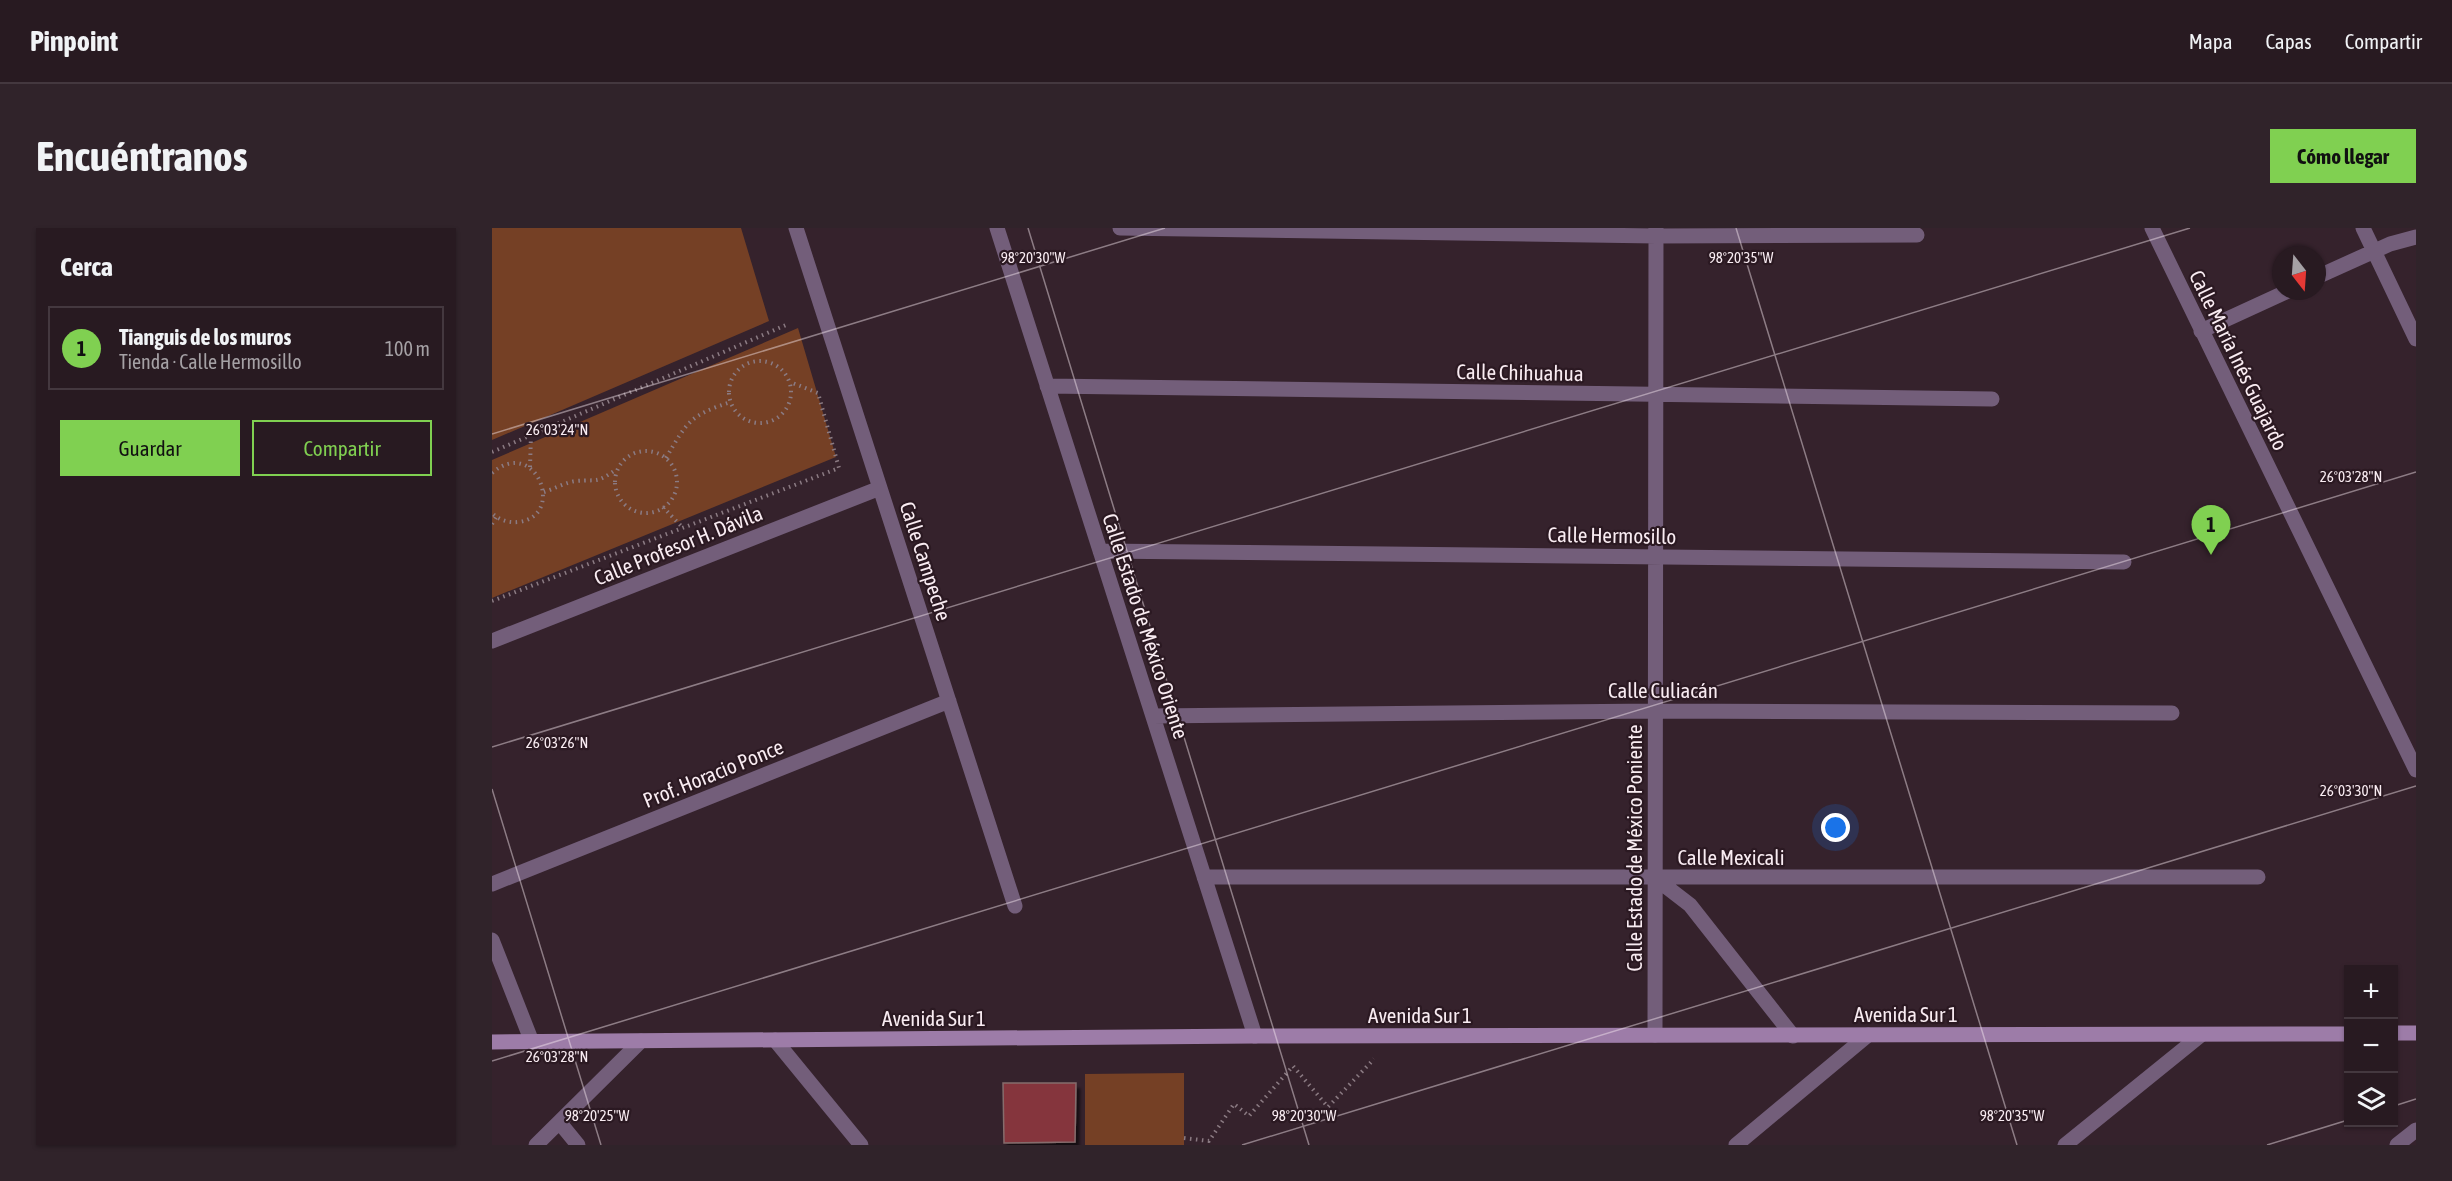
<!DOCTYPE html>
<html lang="es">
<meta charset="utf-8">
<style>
:root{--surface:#281a21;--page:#30232a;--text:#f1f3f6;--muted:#a5a1a5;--line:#44383f;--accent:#80d051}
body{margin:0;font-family:"Asap Condensed",sans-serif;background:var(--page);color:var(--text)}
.controls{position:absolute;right:18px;bottom:18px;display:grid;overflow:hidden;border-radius:0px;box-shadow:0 2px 4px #0004}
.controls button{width:54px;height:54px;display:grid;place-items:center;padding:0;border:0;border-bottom:2px solid var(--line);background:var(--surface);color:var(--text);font:30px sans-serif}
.compass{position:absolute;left:1780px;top:18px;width:54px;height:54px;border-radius:50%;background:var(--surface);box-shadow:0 2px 4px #0004;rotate:163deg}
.you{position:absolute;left:1344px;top:600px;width:21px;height:21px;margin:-15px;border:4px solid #fff;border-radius:50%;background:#1a73e8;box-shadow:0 0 0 9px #1a73e833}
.badge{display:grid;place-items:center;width:39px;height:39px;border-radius:50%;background:var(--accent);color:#111;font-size:20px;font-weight:700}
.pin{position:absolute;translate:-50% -50px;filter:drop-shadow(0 2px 3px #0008)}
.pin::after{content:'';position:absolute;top:32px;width:21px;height:18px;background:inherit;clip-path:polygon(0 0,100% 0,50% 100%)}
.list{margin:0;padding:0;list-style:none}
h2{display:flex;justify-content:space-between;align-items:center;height:78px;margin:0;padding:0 24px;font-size:26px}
h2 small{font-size:20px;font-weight:400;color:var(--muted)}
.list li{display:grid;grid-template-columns:39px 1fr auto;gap:18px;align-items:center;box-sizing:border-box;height:84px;margin:0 12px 12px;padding:0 12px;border:2px solid var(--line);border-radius:0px}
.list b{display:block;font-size:22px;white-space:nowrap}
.list p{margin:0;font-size:20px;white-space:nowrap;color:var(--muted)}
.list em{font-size:20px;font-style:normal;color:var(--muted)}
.actions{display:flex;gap:12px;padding:18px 24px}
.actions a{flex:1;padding:14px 0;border:2px solid var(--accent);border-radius:0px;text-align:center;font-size:21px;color:var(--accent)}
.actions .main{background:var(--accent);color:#111}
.icon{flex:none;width:33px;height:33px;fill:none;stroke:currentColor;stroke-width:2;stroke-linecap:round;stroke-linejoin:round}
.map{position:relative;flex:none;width:1924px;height:917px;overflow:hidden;border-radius:0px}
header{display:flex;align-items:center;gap:36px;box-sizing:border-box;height:84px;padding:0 30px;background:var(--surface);border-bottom:2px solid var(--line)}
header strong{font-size:28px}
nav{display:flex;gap:33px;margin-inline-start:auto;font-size:21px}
.intro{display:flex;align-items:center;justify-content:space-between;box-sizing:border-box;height:144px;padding:0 36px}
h1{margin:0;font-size:42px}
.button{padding:15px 27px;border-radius:0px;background:var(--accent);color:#111;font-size:21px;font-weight:700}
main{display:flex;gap:36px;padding:0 36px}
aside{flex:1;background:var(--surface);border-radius:0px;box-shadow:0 2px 4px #0004}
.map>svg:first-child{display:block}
.green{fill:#754025}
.building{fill:#85353d;stroke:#856c6c;stroke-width:1.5;filter:url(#shadow)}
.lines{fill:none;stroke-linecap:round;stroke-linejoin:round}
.path{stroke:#8b7b83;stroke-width:4;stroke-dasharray:1.5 4.5;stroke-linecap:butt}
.street{stroke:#735e7a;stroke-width:15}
.secondary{stroke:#9d7ca8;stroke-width:15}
.ticks{fill:none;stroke:#f9ecf2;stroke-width:1.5;stroke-opacity:0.45}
.labels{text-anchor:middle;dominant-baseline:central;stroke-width:4.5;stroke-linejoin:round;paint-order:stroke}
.street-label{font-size:21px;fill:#f9ecf2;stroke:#2b1922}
.ticks-label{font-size:15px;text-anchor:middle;fill:#f9ecf2;stroke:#2b1922;stroke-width:4.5;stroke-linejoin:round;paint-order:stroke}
</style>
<header>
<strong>Pinpoint</strong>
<nav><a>Mapa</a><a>Capas</a><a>Compartir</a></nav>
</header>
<div class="intro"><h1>Encuéntranos</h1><a class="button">Cómo llegar</a></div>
<main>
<aside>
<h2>Cerca<small></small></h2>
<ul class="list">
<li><span class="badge">1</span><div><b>Tianguis de los muros</b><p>Tienda · Calle Hermosillo</p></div><em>100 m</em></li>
</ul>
<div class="actions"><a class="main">Guardar</a><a>Compartir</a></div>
</aside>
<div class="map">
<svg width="1924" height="917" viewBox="0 0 1924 917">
<defs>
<filter id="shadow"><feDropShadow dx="3.5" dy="6" stdDeviation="1.5" flood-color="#0009"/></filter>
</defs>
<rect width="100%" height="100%" fill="#35222c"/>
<!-- green -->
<path class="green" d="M0 0H249L277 93 0 212Z
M306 100 344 229 0 370V232Z
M692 845V917H593V846Z"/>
<!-- building -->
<path class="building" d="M511 855H584L583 914 512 915Z"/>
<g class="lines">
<!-- path -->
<path class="path" d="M237 164a31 31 0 1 1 62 0a31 31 0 1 1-62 0Z
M123 254a31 31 0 1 1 62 0a31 31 0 1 1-62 0Z
M0 224 294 97
M174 230C195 194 198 187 239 174
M38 239 39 207
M0 245C44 207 75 289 26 294 16 295 7 292 0 285
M52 264C62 261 74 254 84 253 108 251 103 256 125 241
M171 279 190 299
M0 296 4 289
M0 373 347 240 326 165 298 154
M692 910 717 913 742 876 757 888 801 838 836 879 882 831"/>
<!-- street -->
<path class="street" d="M304 0 523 678
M505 0 763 808
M628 0 1164 8 1425 7
M1660 0 1924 542
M1871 0 1924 111
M1825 49 1898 16 1924 9
M1709 103 1796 63
M555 158 1500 171
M608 323 1632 334
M0 413 388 260
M661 488 1163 483 1680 485
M712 649H1766
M1163 650 1198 677 1301 808
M0 656 457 473
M0 712 40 814
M1163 807 1164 0
M283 812 369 917
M68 895 86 917
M44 917 149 813
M1244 917 1376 807
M1573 917 1709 807
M1905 917 1924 902"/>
<!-- secondary -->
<path class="secondary" d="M1902 805H1924
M0 814 763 808 1856 806"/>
</g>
<!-- ticks -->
<path class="ticks" d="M536 0 817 917M1244 0 1525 917M0 206 673 0M0 519 1698 0M0 561 109 917M0 833 1924 244M1902 878 1924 871M750 917 1924 558M1775 917 1856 892"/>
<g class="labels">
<!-- street labels -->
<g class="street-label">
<text transform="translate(1747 132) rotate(64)">Calle María Inés Guajardo</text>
<text transform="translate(1028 144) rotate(1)">Calle Chihuahua</text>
<text transform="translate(1120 307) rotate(1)">Calle Hermosillo</text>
<text transform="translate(186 317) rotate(-22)">Calle Profesor H. Dávila</text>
<text transform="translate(434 333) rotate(72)">Calle Campeche</text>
<text transform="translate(654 398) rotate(72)">Calle Estado de México Oriente</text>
<text x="1171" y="462">Calle Culiacán</text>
<text transform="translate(221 545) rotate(-22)">Prof. Horacio Ponce</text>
<text transform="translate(1142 620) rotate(-90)">Calle Estado de México Poniente</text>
<text x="1239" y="629">Calle Mexicali</text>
<text x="1414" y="786">Avenida Sur 1</text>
<text x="928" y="787">Avenida Sur 1</text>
<text x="442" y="790">Avenida Sur 1</text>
</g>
</g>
<g class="ticks-label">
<text x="541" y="35">98°20'30"W</text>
<text x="1249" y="35">98°20'35"W</text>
<text x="65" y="207">26°03'24"N</text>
<text x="1859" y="254">26°03'28"N</text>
<text x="65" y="520">26°03'26"N</text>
<text x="1859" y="568">26°03'30"N</text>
<text x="65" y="834">26°03'28"N</text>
<text x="105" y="893">98°20'25"W</text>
<text x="812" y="893">98°20'30"W</text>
<text x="1520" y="893">98°20'35"W</text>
</g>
</svg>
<div class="controls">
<button>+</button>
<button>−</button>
<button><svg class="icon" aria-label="layers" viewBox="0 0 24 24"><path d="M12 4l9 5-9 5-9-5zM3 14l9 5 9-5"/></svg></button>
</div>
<svg class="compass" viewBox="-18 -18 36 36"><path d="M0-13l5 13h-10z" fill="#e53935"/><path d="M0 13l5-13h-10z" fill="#a5a1a5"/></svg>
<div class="you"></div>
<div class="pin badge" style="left:1719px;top:327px">1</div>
</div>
</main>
